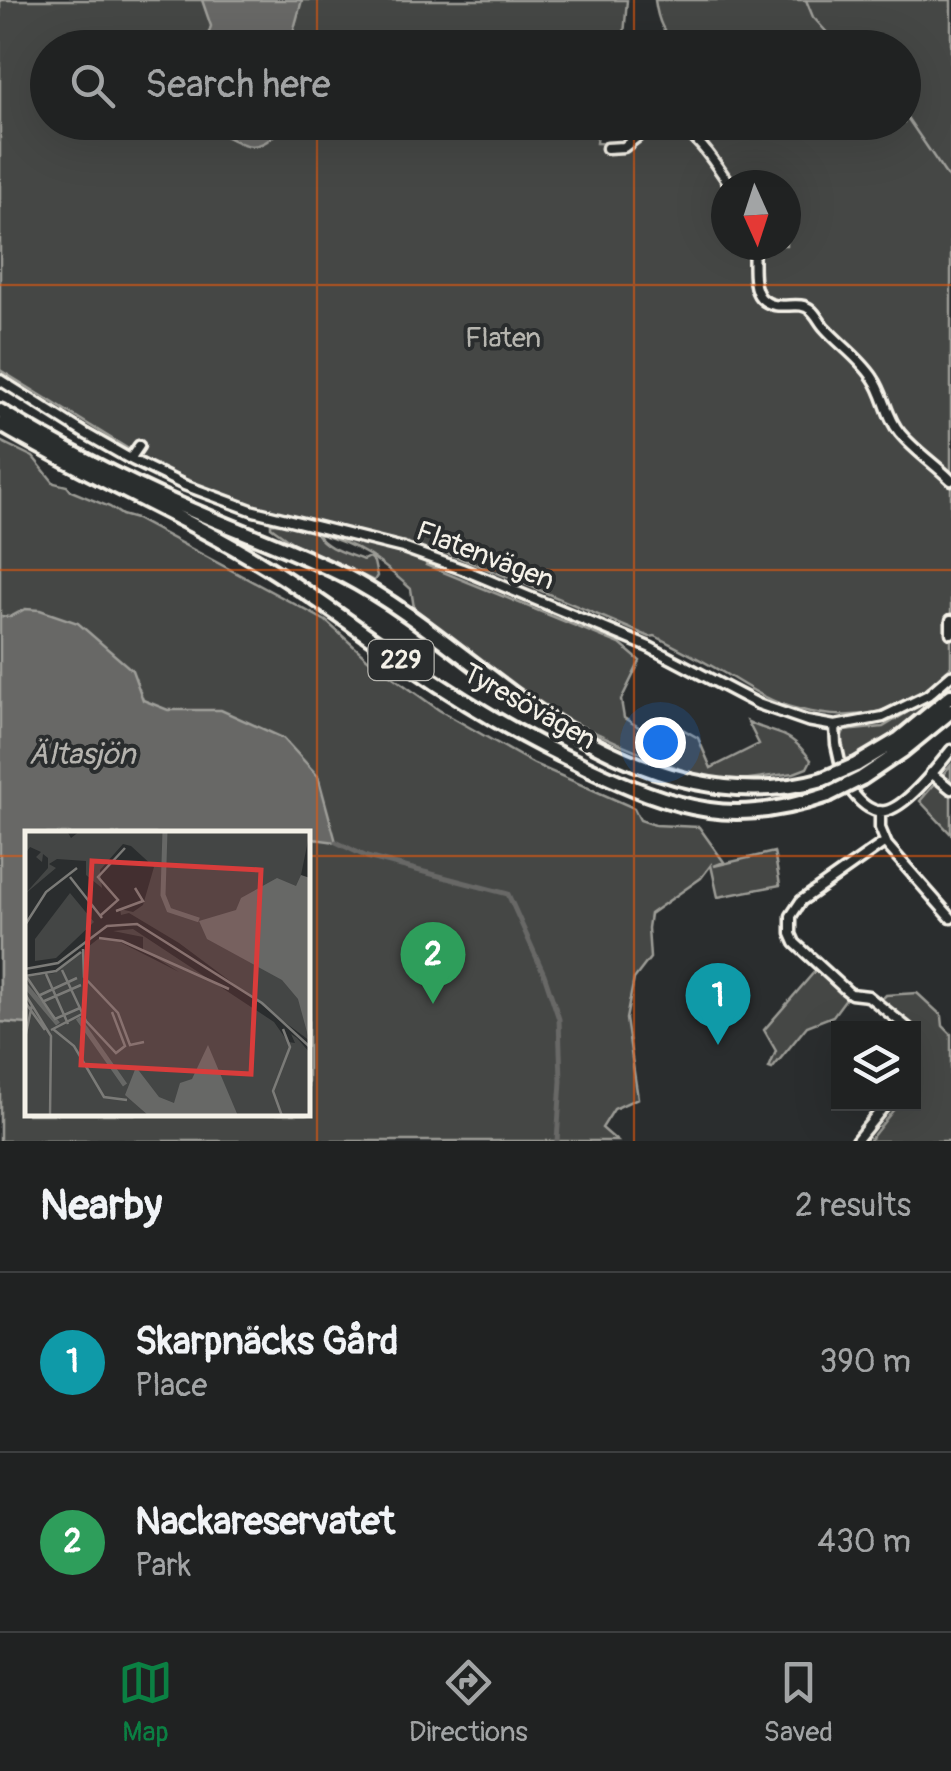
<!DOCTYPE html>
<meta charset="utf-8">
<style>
:root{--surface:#202222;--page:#282a2a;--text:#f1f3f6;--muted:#a2a4a5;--line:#3d3f40;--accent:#0b8043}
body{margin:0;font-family:Pangolin,sans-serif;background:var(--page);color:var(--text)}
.controls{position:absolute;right:30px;bottom:30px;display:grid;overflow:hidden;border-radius:0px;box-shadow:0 10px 40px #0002}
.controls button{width:90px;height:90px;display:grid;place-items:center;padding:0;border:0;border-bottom:2px solid var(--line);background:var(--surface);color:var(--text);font:50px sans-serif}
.compass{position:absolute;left:711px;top:170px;width:90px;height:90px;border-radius:50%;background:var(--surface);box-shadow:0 10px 40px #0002;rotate:177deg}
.you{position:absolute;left:660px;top:742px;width:35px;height:35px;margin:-25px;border:8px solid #fff;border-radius:50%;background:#1a73e8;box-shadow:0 0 0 15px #1a73e833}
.badge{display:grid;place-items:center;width:65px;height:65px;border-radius:50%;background:var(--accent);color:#fff;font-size:32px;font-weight:700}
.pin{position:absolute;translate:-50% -82px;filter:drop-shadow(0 2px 5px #0008)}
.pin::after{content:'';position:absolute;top:52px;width:35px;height:30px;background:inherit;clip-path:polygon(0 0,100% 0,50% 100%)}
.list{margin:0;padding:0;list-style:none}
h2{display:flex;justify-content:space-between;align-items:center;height:130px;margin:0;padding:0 40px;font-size:42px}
h2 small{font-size:32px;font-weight:400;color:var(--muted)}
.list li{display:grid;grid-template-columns:65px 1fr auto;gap:30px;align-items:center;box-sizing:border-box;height:180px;padding:0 40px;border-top:2px solid var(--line)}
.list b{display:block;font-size:38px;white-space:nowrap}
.list p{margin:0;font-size:32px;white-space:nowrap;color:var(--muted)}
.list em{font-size:32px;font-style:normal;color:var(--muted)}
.icon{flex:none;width:55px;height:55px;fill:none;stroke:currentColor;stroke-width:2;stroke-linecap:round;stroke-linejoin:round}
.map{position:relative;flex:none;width:951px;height:1141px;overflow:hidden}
.search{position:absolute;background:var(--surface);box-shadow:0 10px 40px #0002;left:30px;right:30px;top:30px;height:110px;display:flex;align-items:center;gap:25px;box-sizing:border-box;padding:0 35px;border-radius:55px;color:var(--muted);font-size:38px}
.sheet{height:490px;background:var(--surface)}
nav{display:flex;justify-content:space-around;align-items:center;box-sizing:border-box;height:140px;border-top:2px solid var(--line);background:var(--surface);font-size:28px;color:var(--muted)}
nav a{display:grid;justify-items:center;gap:5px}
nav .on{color:var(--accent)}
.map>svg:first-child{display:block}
.green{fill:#444645;stroke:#9c9c96;stroke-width:2.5;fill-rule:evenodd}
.water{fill:#676866;stroke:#9f9f9a;stroke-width:2.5}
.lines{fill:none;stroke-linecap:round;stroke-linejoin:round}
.stream{stroke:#9f9f9a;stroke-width:2.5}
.canal{stroke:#676866;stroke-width:5}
.minor-casing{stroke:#f4f1e8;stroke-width:15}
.highway-casing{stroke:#f4f1e8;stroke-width:20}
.minor{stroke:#2a2d2e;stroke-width:8}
.highway{stroke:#2a2d2e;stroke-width:12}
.highway-bridge-casing{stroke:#f4f1e8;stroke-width:20;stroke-linecap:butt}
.highway-bridge{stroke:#2a2d2e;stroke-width:12}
.grid{fill:none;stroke:#e8590c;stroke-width:2.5;stroke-opacity:0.55}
.labels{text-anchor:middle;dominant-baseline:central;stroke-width:8;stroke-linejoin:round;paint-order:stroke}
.shield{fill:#2a2d2e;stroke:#b7b6b0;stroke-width:2.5}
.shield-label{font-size:25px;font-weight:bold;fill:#f4f1e8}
.park-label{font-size:28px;fill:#b6b5af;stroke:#2a2d2e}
.street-label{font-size:28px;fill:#f4f1e8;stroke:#2a2d2e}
.water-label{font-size:30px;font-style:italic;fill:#b5b3ae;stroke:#2a2d2e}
.inset-river{fill:none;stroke:#676866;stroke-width:5}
.inset-road{fill:none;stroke:#7b7b78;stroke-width:2.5}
.view{fill:#d93c3b;fill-opacity:0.15;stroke:#d93c3b;stroke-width:5}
.inset-edge{fill:none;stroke:#f4f1e8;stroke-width:5}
</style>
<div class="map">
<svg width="951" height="1141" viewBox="0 0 951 1141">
<rect width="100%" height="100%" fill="#2a2d2e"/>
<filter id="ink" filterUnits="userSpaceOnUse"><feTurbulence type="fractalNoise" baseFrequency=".01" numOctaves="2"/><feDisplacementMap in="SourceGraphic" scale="20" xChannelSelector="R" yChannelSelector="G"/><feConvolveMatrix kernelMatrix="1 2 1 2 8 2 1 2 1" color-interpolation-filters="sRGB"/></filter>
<g filter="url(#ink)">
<!-- green -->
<path class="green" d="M0 0H627L623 47 48 48V122H598L596 143 623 144 650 123 904 122V48L679 47C663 33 658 22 655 0H951V666C908 714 855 725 794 708 769 702 746 686 724 673 702 660 678 648 655 636L650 637 520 582 434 548 426 565 620 644 640 661 621 700 624 718 647 732 665 719 698 738 711 768 759 744 748 722C779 737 787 728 811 760L807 768 794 773 742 780 699 777 618 743 544 709 414 608 411 589C378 559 359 545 316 533 326 549 346 553 363 560L369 557 374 562 377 576 374 581 293 543 271 527V523L297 525 179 480 0 370ZM726 185H786V245H726Z
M0 441 33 457 54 483 67 486 71 491 110 507 122 515 136 519 326 621 369 660 439 710 534 764 634 808 640 820 655 825 699 827 724 862 714 866 774 852 780 885 718 897 711 865 701 878 650 914 648 928 650 958 634 979 626 1019 638 1098 614 1109 602 1128 617 1141H0ZM28 834H308V1114H28Z
M951 680V688C918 717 886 744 846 763L840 740 844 731 883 727 926 701Z
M951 765V834L920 801Z
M816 970 847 997 833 1016 807 1026 772 1069 769 1068 776 1051 764 1030Z
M917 993 942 1016 943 1026 951 1034V1141H869L898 1104H914V1075L921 1039 906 1020 880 1001 886 995Z"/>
<!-- water -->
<path class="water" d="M202 0H302L289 47 204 48 211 26Z
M211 123 280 122V123C278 135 281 128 272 137 251 157 233 138 211 129Z
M25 609 40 610 78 623 132 670 143 700 168 710H221L283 738 318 776 336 842 314 839 308 848V834H28L27 1024 0 1022V616L10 617Z"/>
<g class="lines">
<!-- stream -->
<path class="stream" d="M806 0 813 17 841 48
M904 113 951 182"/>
<!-- canal -->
<path class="canal" d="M336 842 367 857 508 894 544 974 559 1019 561 1081 557 1141"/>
<defs>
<path id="minor" d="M673 122C697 134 715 163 730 185
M607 148 624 147 656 122
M753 245C755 260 750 286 761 298 777 314 798 298 811 310 817 315 820 323 825 328 840 345 860 358 873 378 885 395 886 417 900 433 915 451 935 464 951 480
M0 380 86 434 130 459 184 485 254 511 403 548 462 569 649 647 758 704 807 721 835 726 883 717 928 695 951 675
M130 459 139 446
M951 620V633
M835 726 836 744 842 771
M931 773 951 789
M846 784C854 794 863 808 877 811 900 817 938 766 951 750
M880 811V828L887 845 951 918
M885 842 801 901 791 916V934L795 943 846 990 851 994 868 996 908 1028
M914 1035 916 1045 914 1059
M856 1141 886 1104"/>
<path id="highway" d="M0 411C58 447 120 479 182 506 236 530 291 549 343 575 405 607 456 652 512 693 601 758 711 811 823 779
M0 424C87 476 181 514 267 567 317 598 363 633 411 666 467 705 526 739 588 768 626 786 667 804 709 810 750 816 790 808 828 795
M856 765 898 740 951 696
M862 778 902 751 951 711"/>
</defs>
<!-- minor casing -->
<use href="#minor" class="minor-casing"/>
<!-- highway casing -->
<use href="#highway" class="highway-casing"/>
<!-- minor -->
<use href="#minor" class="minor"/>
<!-- highway -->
<use href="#highway" class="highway"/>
<defs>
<path id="highway-bridge" d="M823 779 856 765
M828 795 862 778"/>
</defs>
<!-- highway-bridge casing -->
<use href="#highway-bridge" class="highway-bridge-casing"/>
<!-- highway-bridge -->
<use href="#highway-bridge" class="highway-bridge"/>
</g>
</g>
<!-- grid -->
<path class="grid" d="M317 0V48M634 0V48M317 122V1141M634 122V1141M0 285H951M0 570H951M0 856H28M308 856H951"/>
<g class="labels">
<!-- shield labels -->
<rect class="shield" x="368.5" y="640" width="65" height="40" rx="8"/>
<g class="shield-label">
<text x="401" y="660">229</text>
</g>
<!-- park labels -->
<g class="park-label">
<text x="503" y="338">Flaten</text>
</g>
<!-- street labels -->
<g class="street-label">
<text transform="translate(485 556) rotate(21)">Flatenvägen</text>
<text transform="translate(529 707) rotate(29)">Tyresövägen</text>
</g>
<!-- water labels -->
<g class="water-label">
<text x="82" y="754">Ältasjön</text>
</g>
</g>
<!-- overview -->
<g transform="translate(25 831)">
<rect width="285" height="285" fill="#2a2d2e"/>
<path d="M0 0H42L46 7 55 0H285L276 44 285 70V210L154 112 104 82 96 84 95 78 108 81 118 74 129 36 106 15 98 13 75 39 77 57 61 44V30L32 28 24 33 31 37 0 63 23 37V27L18 23 17 31 11 26 16 21 5 16 0 23ZM45 62 69 91 31 127 10 130V108ZM108 98 249 191 263 211 270 212 266 203 272 207 285 222V285H0V146L30 142 73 108 91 109 154 141 118 119V106L88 100Z" fill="#444645"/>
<path d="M276 44 285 47V212L273 168 257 149 182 108 174 90 211 79 216 67 252 47 271 55ZM183 214 213 285H124L100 264 111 236 134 266 149 272 155 252 167 248Z" fill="#676866"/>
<path class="inset-river" d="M140 0 138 64 144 79 174 89M0 154 33 193M53 187 100 254"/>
<path class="inset-road" d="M45 46 77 87M91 80 118 70 110 57M76 84 93 69 73 46 100 17M0 94 21 61 52 37M74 107 97 110 204 158M58 118 59 146 93 182 105 214 119 211M0 138 33 132 82 95 112 93 237 172 285 216M37 139 61 190 91 222 100 215 87 181M21 143 43 193M0 145 31 140 56 121M1 145 30 188 55 177M0 163 26 205 25 285M13 165 52 147M0 171 20 199M17 171 56 154M28 198 49 215 79 266 102 269M26 199 57 183M0 207 7 174M257 285 248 260 265 216 258 198"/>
<path class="view" d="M67 30 236 39 226 243 56 234Z"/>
<rect width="285" height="285" class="inset-edge"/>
</g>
</svg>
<div class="controls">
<button><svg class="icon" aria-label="layers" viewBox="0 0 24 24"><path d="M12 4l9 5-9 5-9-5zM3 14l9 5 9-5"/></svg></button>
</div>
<svg class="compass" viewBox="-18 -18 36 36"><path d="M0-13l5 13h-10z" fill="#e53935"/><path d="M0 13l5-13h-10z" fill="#a2a4a5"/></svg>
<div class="you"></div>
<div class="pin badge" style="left:718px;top:1045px;background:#0f9aa8">1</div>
<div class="pin badge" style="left:433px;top:1004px;background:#2e9e5b">2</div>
<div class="search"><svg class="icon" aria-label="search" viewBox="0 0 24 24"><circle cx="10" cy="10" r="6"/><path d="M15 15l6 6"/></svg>Search here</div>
</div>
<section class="sheet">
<h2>Nearby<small>2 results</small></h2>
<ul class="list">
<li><span class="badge" style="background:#0f9aa8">1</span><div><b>Skarpnäcks Gård</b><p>Place</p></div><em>390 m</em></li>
<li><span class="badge" style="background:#2e9e5b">2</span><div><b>Nackareservatet</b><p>Park</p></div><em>430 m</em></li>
</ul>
</section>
<nav>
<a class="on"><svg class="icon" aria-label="map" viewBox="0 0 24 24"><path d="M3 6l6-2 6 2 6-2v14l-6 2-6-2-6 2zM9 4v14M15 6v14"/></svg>Map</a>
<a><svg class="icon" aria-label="directions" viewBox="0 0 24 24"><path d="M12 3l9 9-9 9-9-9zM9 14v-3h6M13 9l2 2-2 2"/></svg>Directions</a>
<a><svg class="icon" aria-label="saved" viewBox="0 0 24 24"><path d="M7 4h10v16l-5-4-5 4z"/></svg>Saved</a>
</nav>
